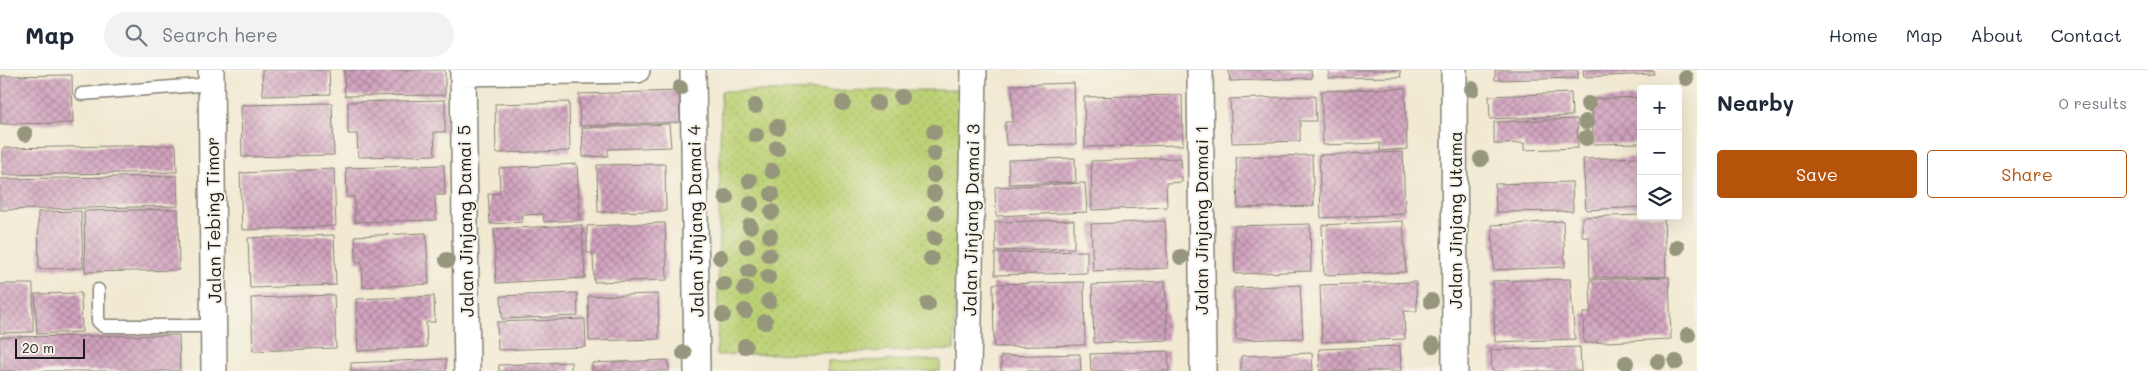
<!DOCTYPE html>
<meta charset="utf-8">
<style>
:root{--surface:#fff;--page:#f2f2f3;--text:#1f2937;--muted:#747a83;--line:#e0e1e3;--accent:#b45309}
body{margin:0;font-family:Mali,sans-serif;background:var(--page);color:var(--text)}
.controls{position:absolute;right:15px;top:15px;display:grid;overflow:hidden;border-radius:5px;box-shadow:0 5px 20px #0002}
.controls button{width:45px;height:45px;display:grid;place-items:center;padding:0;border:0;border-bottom:1px solid var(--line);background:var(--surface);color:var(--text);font:25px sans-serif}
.scale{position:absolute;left:15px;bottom:12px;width:70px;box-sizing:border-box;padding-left:5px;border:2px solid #1c1c1c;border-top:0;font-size:14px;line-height:18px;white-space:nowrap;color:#1c1c1c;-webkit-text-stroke:4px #f7f3e8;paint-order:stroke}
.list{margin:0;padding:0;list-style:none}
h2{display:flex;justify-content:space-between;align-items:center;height:65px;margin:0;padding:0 20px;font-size:21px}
h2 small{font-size:16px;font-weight:400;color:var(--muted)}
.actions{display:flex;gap:10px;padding:15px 20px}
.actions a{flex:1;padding:11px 0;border:1px solid var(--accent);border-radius:5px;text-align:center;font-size:18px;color:var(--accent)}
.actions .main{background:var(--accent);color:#fff}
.icon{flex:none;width:28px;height:28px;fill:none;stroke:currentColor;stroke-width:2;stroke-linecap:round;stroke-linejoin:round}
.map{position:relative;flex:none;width:1697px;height:301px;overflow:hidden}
header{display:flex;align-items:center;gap:30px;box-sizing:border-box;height:70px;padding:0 25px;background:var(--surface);border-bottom:1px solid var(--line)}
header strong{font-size:24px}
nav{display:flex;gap:28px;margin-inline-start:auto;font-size:18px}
.search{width:350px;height:45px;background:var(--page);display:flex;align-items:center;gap:12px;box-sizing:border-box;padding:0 18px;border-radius:28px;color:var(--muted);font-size:19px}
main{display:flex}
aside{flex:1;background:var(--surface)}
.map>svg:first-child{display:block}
.park{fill:url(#park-dots);stroke:#6c7648}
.garden{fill:#bcd175;stroke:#6c7648}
.building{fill:url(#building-cross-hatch)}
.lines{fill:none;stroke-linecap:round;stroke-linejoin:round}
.lane-casing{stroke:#868276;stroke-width:15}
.street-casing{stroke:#868276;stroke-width:28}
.lane{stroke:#fff;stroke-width:12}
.street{stroke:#fff;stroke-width:25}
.tree{fill:#96967c}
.labels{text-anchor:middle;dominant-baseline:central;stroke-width:4;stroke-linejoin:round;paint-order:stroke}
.street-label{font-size:18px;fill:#1c1c1c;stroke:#f7f3e8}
</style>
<header>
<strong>Map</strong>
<div class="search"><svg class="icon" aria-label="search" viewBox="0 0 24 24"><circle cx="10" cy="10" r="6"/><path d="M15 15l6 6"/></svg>Search here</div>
<nav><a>Home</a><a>Map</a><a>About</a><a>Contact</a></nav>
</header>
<main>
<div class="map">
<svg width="1697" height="301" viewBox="0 0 1697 301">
<defs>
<pattern id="park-dots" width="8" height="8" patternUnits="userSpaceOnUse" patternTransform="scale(1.25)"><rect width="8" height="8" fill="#bcd175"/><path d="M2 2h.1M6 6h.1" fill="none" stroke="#a1b365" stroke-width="1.8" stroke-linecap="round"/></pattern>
<pattern id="building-cross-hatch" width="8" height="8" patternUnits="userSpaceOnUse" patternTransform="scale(1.25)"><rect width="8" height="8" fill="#d2a3bf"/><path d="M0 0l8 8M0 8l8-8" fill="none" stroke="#aa849a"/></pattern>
</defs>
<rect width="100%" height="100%" fill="#f7f3e8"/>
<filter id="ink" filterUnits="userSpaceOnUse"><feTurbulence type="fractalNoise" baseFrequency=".02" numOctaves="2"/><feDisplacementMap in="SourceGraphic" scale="10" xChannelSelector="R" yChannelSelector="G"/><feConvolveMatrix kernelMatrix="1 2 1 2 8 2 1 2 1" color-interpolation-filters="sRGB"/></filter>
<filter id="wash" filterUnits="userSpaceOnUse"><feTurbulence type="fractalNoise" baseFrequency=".0096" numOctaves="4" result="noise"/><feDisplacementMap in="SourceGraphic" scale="20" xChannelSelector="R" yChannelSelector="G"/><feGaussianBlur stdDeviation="1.12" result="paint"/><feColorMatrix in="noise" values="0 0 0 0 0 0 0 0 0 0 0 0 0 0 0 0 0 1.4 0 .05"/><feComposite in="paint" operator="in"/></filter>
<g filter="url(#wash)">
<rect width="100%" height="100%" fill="#f1e9d1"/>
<!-- park -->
<path class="park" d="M961 20 954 280 717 285 721 21Z"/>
<!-- garden -->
<path class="garden" d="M940 290V301H828V291Z"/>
<g id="blocks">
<!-- building -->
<path class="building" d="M262 0H329L330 24 263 26Z
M344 0H445V25L345 26Z
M1229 0H1311L1312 8 1230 11Z
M1329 0H1400L1401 7 1329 8Z
M1495 0H1578V8L1495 10Z
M1583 0H1653L1654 4 1584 7Z
M72 5 73 53 1 54V6Z
M1074 13 1076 74 1006 75 1005 52H1013L1012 15Z
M1405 18 1407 79 1380 81V73L1323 75 1321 21Z
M679 21 680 52 580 56 579 24Z
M1571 23 1572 46 1490 49 1489 26Z
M1182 25 1183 75 1085 77 1084 27Z
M1315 26 1316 51H1300V71L1232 73 1230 29Z
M1641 27V73L1593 74 1592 29Z
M445 30V62H434L435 85 358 87 357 64H348V32Z
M569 32 570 81 496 83 495 34Z
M332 33 334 85 242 87 241 35Z
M1577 49 1578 78 1524 80V73L1494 74V52Z
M669 54 671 77 608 79V86L583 87 582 58Z
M176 75 177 102 3 105V78Z
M1403 82 1405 144 1321 148 1319 85Z
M1312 85 1314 136 1238 138 1236 87Z
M1641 87V137L1586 140 1583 89Z
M1075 88 1076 112 1009 114 1008 90Z
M1181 88 1182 112 1166 113 1167 137 1092 140 1091 91Z
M577 94 580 150 544 152 543 144 522 145 523 152 490 154 488 124 500 123 499 98Z
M665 94 666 141 598 142 597 95Z
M444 95 445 125H435L436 150 355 152 354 127H347L346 98Z
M334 99 336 156 242 160 240 103Z
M177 106 178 136 0 140V109Z
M1572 112 1573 141 1496 142 1495 114Z
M1085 113 1087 142 996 146 995 117Z
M178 139 179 200 85 202 84 141Z
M81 141 83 198 39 199 38 142Z
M1641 145 1664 146 1666 206 1590 208 1589 167H1582V147Z
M1074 150V178L996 181 995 152Z
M1165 151 1168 198 1093 201 1091 154Z
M1403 151 1406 202 1324 205 1322 155Z
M1563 151 1565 197 1494 200 1492 155Z
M665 153 667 210 594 212 593 183H587V156Z
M1310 154 1311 201 1235 204 1234 156Z
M582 155 585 208 496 213 494 159Z
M426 163 429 214 363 217 362 192H356L355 166Z
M334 165 336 215 250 218 248 168Z
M1087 181V203L995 205V183Z
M1669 207 1671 269 1584 273 1583 243H1591L1590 210Z
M1570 209 1575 269 1495 272 1493 211Z
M1084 212 1085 275 994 277 993 214Z
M1165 212 1168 270 1094 273 1092 215Z
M1416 212 1417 241H1404L1405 269 1322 272 1320 215Z
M0 214H33V262L0 263Z
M1300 215 1303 268 1236 270 1234 218Z
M81 223 82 262 37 264 35 224Z
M577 223 578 246 502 249 501 226Z
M658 224 659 269 589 271 588 226Z
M334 225 336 278 253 281 251 228Z
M434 226 435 252H426L427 277 358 281 356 229Z
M585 249 586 277 498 280 497 252Z
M179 265 180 301H0V267Z
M1400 276 1401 301H1320L1319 279Z
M1580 277 1581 301H1492L1491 280Z
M1168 281 1169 301H1091L1090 284Z
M1312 283 1313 301H1241V286Z
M1080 284 1081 301H1001V286Z
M446 289V301H351V293Z
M668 290 669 301H592V293Z
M571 292V301H499V295Z"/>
</g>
</g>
<g filter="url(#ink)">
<use href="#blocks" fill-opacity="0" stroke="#868276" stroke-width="1"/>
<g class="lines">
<defs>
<path id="lane" d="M82 24 212 14
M98 220V251L103 256H214"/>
<path id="street" d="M211 0 214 301
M463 0 467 301
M693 0 697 301
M1200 0 1203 301
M1454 0 1455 301
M463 3 637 0
M968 301 974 0"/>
</defs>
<!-- lane casing -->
<use href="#lane" class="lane-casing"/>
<!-- street casing -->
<use href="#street" class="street-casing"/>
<!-- lane -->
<use href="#lane" class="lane"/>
<!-- street -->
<use href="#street" class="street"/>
</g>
<!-- trees -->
<g class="tree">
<circle cx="1686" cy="8" r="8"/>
<circle cx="680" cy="18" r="8"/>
<circle cx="1472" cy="19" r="8"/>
<circle cx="901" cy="27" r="8"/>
<circle cx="843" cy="33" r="8"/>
<circle cx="877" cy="33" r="8"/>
<circle cx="1588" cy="34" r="8"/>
<circle cx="755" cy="36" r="8"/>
<circle cx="1586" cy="52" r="8"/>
<circle cx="777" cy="57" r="8"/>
<circle cx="934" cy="62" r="8"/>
<circle cx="25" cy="64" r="8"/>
<circle cx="756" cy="65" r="8"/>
<circle cx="1586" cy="68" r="8"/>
<circle cx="777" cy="78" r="8"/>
<circle cx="934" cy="84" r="8"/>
<circle cx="1481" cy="89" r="8"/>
<circle cx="772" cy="101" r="8"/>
<circle cx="934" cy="105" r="8"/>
<circle cx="750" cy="111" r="8"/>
<circle cx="934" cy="123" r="8"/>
<circle cx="772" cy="124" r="8"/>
<circle cx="726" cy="127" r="8"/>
<circle cx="751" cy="134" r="8"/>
<circle cx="772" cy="142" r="8"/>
<circle cx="936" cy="143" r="8"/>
<circle cx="750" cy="156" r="8"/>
<circle cx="770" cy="166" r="8"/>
<circle cx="934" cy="168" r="8"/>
<circle cx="747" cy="176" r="8"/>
<circle cx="1677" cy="177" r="8"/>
<circle cx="769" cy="185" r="8"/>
<circle cx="720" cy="187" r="8"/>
<circle cx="1181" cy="187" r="8"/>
<circle cx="931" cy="189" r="8"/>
<circle cx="447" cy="190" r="8"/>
<circle cx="749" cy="201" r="8"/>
<circle cx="768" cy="207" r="8"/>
<circle cx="724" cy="214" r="8"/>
<circle cx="745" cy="218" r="8"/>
<circle cx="769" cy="231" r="8"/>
<circle cx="1431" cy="231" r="8"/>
<circle cx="928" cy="234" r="8"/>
<circle cx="745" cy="241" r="8"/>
<circle cx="723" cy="245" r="8"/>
<circle cx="765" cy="252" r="8"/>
<circle cx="1688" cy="265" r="8"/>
<circle cx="1433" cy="275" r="8"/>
<circle cx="745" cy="276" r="8"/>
<circle cx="684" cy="283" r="8"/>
<circle cx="1658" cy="292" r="8"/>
<circle cx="1676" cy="292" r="8"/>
<circle cx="1626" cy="293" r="8"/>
</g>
</g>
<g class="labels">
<!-- street labels -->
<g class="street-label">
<text transform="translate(213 150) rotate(-91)">Jalan Tebing Timor</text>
<text transform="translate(971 150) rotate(-89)">Jalan Jinjang Damai 3</text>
<text transform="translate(1201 150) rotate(-90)">Jalan Jinjang Damai 1</text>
<text transform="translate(1455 150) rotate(-90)">Jalan Jinjang Utama</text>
<text transform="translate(465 151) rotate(-91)">Jalan Jinjang Damai 5</text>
<text transform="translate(695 151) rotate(-91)">Jalan Jinjang Damai 4</text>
</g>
</g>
</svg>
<div class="controls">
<button>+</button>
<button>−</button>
<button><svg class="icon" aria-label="layers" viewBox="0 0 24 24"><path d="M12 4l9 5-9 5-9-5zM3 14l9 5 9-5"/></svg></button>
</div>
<div class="scale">20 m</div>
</div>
<aside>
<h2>Nearby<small>0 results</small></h2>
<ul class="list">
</ul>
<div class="actions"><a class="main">Save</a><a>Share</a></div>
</aside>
</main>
